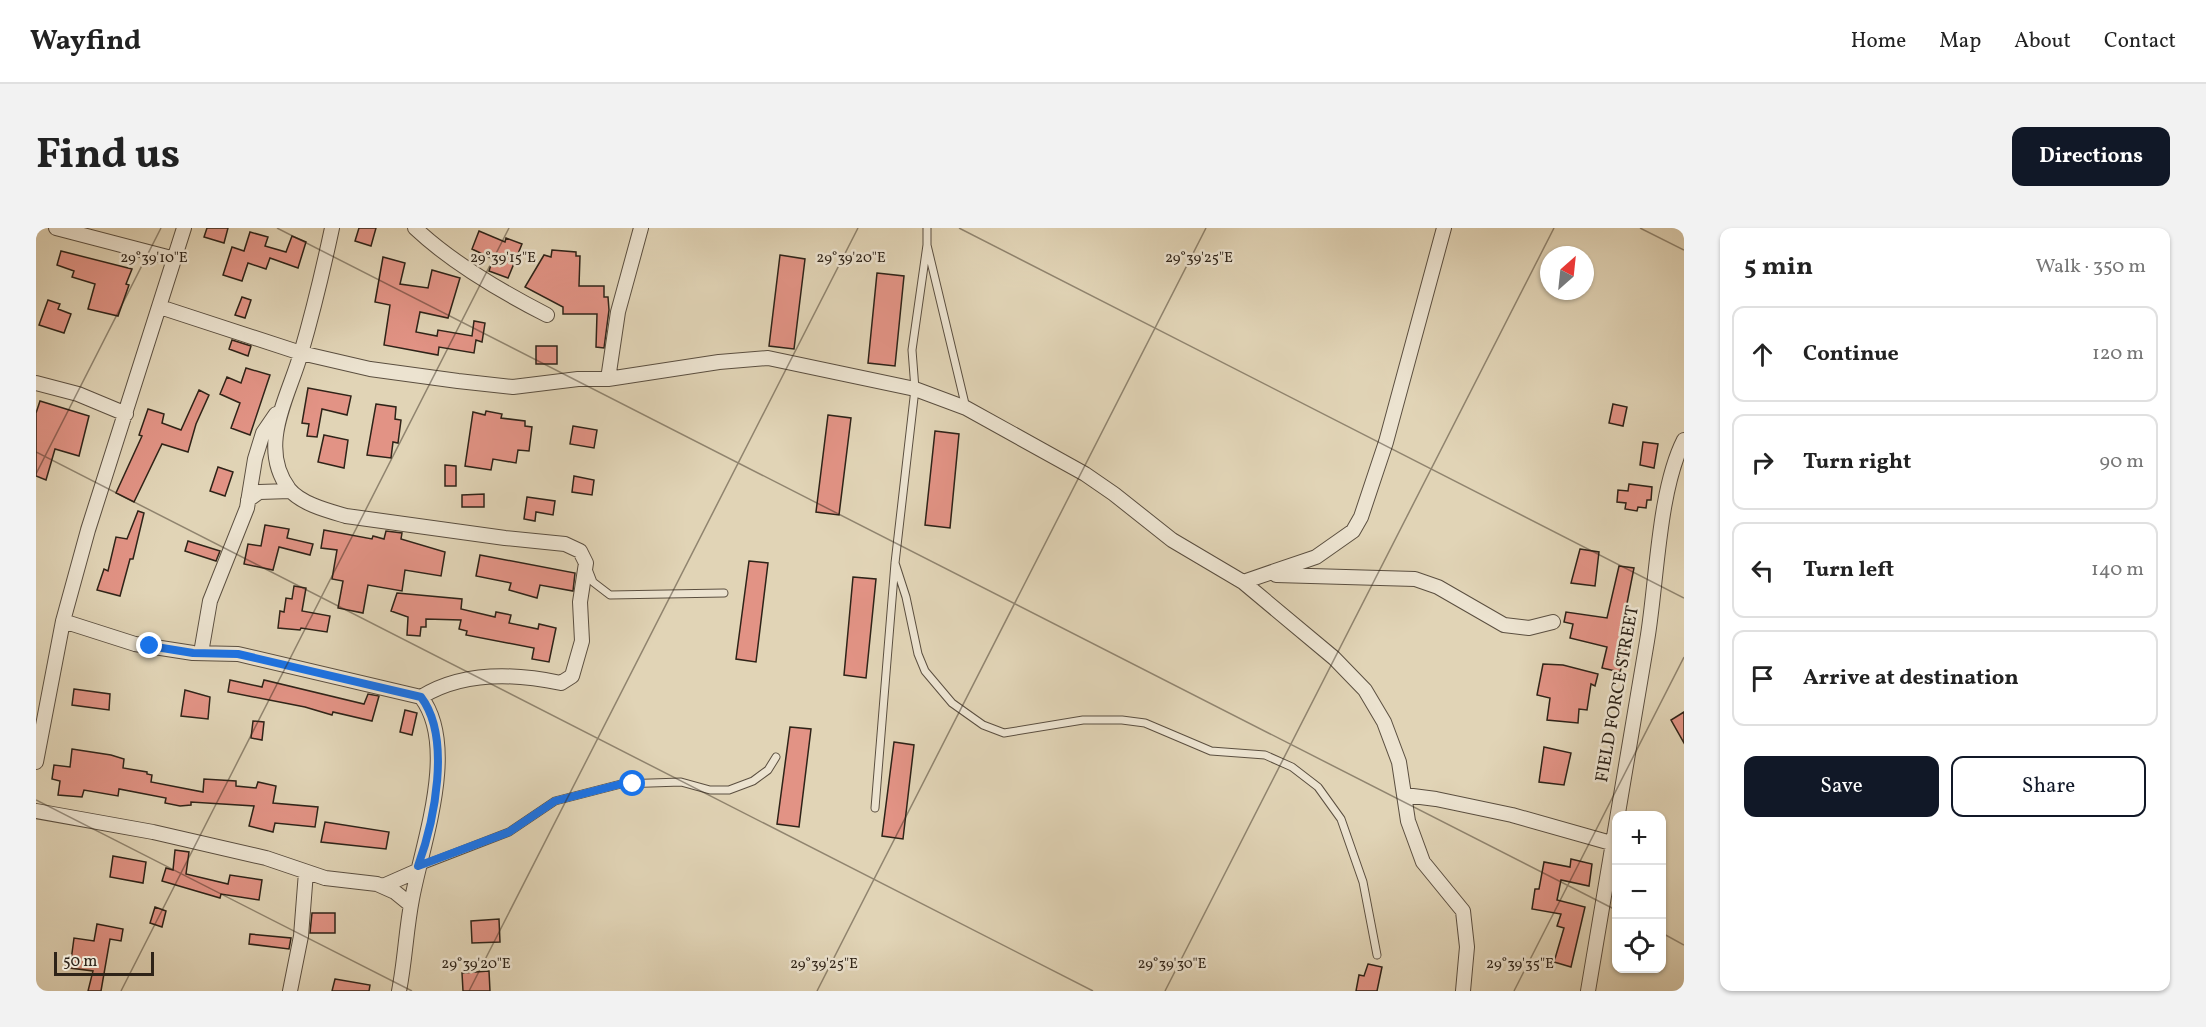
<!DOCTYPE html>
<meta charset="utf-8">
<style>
:root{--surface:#fff;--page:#f2f2f2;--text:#222;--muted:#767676;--line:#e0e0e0;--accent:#111827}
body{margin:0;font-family:Vollkorn,serif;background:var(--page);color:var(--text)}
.controls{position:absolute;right:18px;bottom:18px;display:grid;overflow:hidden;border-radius:12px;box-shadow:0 2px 4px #0004}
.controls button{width:54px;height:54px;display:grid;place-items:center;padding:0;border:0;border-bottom:2px solid var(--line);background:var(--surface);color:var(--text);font:30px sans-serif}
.compass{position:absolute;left:1504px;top:18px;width:54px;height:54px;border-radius:50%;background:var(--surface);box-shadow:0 2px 4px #0004;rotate:27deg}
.scale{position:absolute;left:18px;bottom:15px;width:100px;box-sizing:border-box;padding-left:6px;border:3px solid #2e2318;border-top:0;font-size:16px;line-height:21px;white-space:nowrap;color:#2e2318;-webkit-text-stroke:4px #ece3d0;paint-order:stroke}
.stop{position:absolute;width:18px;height:18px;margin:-14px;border:4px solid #1a73e8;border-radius:50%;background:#fff}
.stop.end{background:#1a73e8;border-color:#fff;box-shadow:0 2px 6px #0008}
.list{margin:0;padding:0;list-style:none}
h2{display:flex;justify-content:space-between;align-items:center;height:78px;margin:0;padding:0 24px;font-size:26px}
h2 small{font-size:20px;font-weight:400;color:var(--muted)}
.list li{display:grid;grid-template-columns:39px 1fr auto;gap:18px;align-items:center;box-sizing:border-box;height:96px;margin:0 12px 12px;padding:0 12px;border:2px solid var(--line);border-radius:12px}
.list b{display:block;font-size:22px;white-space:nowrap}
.list em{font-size:20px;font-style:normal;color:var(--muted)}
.actions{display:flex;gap:12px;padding:18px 24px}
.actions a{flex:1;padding:14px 0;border:2px solid var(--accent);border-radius:12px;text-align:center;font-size:21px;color:var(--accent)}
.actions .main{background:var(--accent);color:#fff}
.icon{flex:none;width:33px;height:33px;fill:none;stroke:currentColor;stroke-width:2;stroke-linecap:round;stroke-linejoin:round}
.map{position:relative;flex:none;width:1648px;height:763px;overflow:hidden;border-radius:12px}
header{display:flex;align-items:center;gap:36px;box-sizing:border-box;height:84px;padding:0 30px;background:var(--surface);border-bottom:2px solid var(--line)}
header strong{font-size:28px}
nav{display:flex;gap:33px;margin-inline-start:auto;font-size:21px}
.intro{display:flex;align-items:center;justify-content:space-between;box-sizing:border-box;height:144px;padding:0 36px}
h1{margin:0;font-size:42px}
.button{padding:15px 27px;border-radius:12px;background:var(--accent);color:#fff;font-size:21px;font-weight:700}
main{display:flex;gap:36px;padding:0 36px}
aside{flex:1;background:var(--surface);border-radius:12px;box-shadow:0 2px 4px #0004}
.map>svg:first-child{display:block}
.building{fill:#e29385;stroke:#2e2318;stroke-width:1.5}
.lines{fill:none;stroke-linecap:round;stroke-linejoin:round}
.lane-casing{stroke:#5b4f40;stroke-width:9}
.street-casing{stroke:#5b4f40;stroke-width:16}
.lane{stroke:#ece3d0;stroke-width:7}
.street{stroke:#ece3d0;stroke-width:14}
.route{stroke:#1a73e8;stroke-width:8}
.ticks{fill:none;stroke:#2e2318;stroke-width:1.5;stroke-opacity:0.45}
.labels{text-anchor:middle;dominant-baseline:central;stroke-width:5;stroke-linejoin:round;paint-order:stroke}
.street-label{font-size:18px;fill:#2e2318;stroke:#ece3d0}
.ticks-label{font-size:15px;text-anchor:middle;fill:#2e2318;stroke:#ece3d0;stroke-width:5;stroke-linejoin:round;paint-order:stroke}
</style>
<header>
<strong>Wayfind</strong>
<nav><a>Home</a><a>Map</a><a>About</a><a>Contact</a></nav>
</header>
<div class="intro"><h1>Find us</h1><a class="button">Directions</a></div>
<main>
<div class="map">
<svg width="1648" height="763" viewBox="0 0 1648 763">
<rect width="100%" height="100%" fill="#e1d4b6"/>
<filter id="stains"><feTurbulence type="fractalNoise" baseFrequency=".00333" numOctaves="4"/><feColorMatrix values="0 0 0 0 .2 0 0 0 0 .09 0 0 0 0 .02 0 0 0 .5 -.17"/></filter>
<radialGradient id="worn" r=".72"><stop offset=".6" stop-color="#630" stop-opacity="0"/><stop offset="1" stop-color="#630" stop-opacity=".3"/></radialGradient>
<!-- building -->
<path class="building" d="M171 0H192L188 15 168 9Z
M323 0H340L335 18 319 13Z
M443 3 469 14 470 10 486 16 472 50 453 43 457 31 436 21Z
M214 4 232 9 229 18 250 24 256 8 270 14 262 40 234 30 230 41 212 35 206 53 187 47 196 19 208 23Z
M516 22 540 24V28H544L543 58H568V69H572L573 82 568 120 560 119 561 86H527V79L489 59 508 27 515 29Z
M25 23 96 41 90 56 93 57 82 88 52 81 59 56 36 49 38 43 21 37Z
M744 27 769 31 758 121 733 118Z
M347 29 369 35 364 56 392 60 396 42 424 50 412 90 384 84 380 104 401 108 402 102 436 108 438 93 449 95 446 114 440 112 438 125 403 119 402 127 348 117 354 77 339 74Z
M841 45 868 48 859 138 832 135Z
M206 69 215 72 209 90 199 87Z
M12 72 24 76 22 81 35 86 28 105 3 97Z
M196 112 215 118 212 128 193 121Z
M500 118H521V136H500Z
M210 140 234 147 214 207 195 200 204 175 184 166 191 149 205 155Z
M272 160 315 168 311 187 286 181 281 209 271 208 273 196 266 195Z
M163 162 173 167 160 196 152 224 126 216 98 274 80 265 106 208 103 207 112 181 128 186 126 195 145 202Z
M4 173 53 188 43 228 19 221 10 252 0 248V185Z
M340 176 360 179 359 191 365 192 362 215 357 214 355 230 331 227Z
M1577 176 1591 179 1587 198 1573 195Z
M450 183 466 186 465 190 489 193V198L496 199 493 223 482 222 480 235 457 231 455 242 429 238 437 184 449 187Z
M792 187 815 190 803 287 780 284Z
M537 198 561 202 558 220 534 216Z
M899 203 923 206 914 300 889 297Z
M288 207 312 212 308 240 282 234Z
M1607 214 1622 216 1618 240 1604 237Z
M409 237 420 238V258H409Z
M182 239 197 244 189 268 174 263Z
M538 248 558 252 556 267 536 264Z
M1593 256 1616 259 1615 272H1611L1610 280 1602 279 1601 283 1589 281 1590 275 1581 274 1582 262 1592 263Z
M448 266V279H426V267Z
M491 269 519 273 517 287 500 284 499 293 488 291Z
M102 283 108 285 97 331H94L84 368 61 362 68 341 72 343 80 309 91 311Z
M229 297 253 301 251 310 277 316 274 327 243 319 237 342 208 336 212 316 225 318Z
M288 302 336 311 337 308 348 311 350 303 366 305 365 311 409 324 405 348 369 342 366 363 332 357 327 385 302 380 307 353 296 351 301 322 285 320Z
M152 313 184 323 180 333 149 323Z
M1544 321 1563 324 1559 358 1535 355Z
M444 327 539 345 537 363 504 357 501 370 473 362 475 355 440 348Z
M713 333 732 335 720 434 700 431Z
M1583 338 1598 340 1583 416 1591 418 1584 444 1566 440 1571 419 1534 410 1537 396 1528 394 1530 384 1571 390Z
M817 349 840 351 830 450 808 447Z
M258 358 270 360 266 383 294 388 291 404 265 400 264 402 242 400 244 383 248 384 250 370 256 371Z
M361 365 426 371 425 381 459 389 460 384 475 387 473 395 502 401 503 396 520 400 513 434 496 431 498 420 430 407 431 403 423 401 425 392 390 391V399H385L384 408 371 407 372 389 355 383Z
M1507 436 1527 437 1562 446 1559 458 1555 456 1551 482 1543 481 1542 495 1511 492 1514 470 1501 467Z
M194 452 226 459 228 452 328 476 332 466 343 468 336 493 297 484 296 487 269 479 192 464Z
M38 461 74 466 73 482 36 477Z
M149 462 174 469 172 491 145 488Z
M369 482 381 485 376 507 364 504Z
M1648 484V515L1635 492Z
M217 493 228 494 226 512 215 510Z
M754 499 775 501 763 599 741 596Z
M858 514 878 517 867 611 846 608Z
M1508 519 1535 525 1528 557 1503 554Z
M36 521 75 527 88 531 87 540 111 544V546L116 547 115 554 167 564 168 551 200 553V558L220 560 222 554 240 558 237 575 282 579 279 599 239 595 237 604 213 598 218 578 155 574V577L144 578 129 575 130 570 83 561 82 568 48 562 46 569 22 567 24 553 16 551 18 537 34 539Z
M289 594 353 604 350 621 285 614Z
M139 622 153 624 150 646 192 656 194 647 226 652 223 672 185 666 184 670 126 653 130 640 137 642Z
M77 628 110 634 107 655 74 649Z
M1535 631 1556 636 1553 658 1525 652 1521 672 1549 679 1535 739 1518 734 1528 700 1521 698 1525 686 1496 681 1499 661H1503L1508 634 1534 639Z
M119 679 130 683 126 699 114 695Z
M276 685H299V705H274Z
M463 691 464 714 436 715 435 693Z
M61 696 87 701 85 713 74 711 65 763H52L57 743 34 740 38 710 58 713Z
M214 706 255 710 253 721 213 716Z
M1332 736 1346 739 1341 763H1320L1323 747 1328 748Z
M453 743 454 763H427L426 745Z
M299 751 334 757 333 763H296Z"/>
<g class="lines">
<defs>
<path id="lane" d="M891 0V17L930 180
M859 335 870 369 882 426 889 443 916 475 947 497 968 505 1047 492H1086L1109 495 1175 523 1229 527 1256 539 1282 559 1305 591 1327 654 1341 727
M552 341 557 354 574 367 688 365
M839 580 859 335 879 161 876 122 891 17
M385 638 473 604 519 573 585 556 645 554 674 562H693L717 553 732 542 740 529"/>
<path id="street" d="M20 0 139 31
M296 0C287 42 277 84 265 125 253 168 221 218 253 261 265 276 293 283 310 288L469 310 529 316 544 323 550 335 544 374 546 413 536 448 525 455C478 445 427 443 385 469
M379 0C414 33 468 65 511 87
M124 79 265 125 334 141 422 153 477 159 542 151H572L683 134 732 130 879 161 930 180 1049 246 1078 266 1136 312 1207 354 1298 430 1329 462 1348 494 1363 534 1372 593 1387 634 1427 683 1431 719 1427 763
M572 151 582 84 605 0
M0 155 42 166 90 186
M212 272 223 264 254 263
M1240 347 1379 351 1402 359 1468 397 1493 400 1517 394
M1207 354 1280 329 1317 303 1325 289 1350 214 1408 0
M27 393 99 416 157 425 202 426 385 469C423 519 386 616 376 671 370 702 369 733 363 763
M165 425 174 373 211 280 219 231 227 205 240 186
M0 534 27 393 52 302 148 0
M1369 567 1400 571 1476 587 1575 615
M0 583 117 604 230 630 289 650 341 656 359 664 375 677
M347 658 381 643
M254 763 265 708 270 644
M1552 763C1571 646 1592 530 1611 413 1621 355 1622 263 1648 212"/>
</defs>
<!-- lane casing -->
<use href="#lane" class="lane-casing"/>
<!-- street casing -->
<use href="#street" class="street-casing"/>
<!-- lane -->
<use href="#lane" class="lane"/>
<!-- street -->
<use href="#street" class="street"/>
</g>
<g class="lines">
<!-- route -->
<path class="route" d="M114 418 157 425 202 426 385 469C416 510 398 594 382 638L473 604 519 573 585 556H597"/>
</g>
<!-- ticks -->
<path class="ticks" d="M241 0 1580 682M923 0 1648 370M1604 0 1648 22M0 224 1057 763M0 246 125 0M0 572 376 763M1626 705 1648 717M85 763 473 0M433 763 822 0M781 763 1170 0M1129 763 1518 0M1478 763 1648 429"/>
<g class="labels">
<!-- street labels -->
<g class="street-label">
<text transform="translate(1582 466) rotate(-80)">FIELD FORCE STREET</text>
</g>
</g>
<g class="ticks-label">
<text x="118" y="34">29°39'10"E</text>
<text x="467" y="34">29°39'15"E</text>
<text x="815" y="34">29°39'20"E</text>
<text x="1163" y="34">29°39'25"E</text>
<text x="440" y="740">29°39'20"E</text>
<text x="788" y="740">29°39'25"E</text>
<text x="1136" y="740">29°39'30"E</text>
<text x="1484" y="740">29°39'35"E</text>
</g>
<rect width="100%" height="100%" filter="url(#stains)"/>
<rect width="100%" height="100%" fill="url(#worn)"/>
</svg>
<div class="controls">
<button>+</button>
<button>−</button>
<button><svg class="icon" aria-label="locate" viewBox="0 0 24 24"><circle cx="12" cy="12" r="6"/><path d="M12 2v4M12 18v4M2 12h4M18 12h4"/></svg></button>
</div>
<svg class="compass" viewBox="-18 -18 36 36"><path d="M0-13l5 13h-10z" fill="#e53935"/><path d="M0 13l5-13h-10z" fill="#767676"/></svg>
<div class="scale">50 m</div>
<div class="stop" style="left:597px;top:556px"></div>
<div class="stop end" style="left:114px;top:418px"></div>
</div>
<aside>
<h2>5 min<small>Walk · 350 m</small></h2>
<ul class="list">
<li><svg class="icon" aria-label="ahead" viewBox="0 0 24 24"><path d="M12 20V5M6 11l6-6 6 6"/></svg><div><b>Continue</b></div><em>120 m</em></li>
<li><svg class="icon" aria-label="right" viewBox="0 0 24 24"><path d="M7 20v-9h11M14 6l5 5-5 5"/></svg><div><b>Turn right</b></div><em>90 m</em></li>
<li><svg class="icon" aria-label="left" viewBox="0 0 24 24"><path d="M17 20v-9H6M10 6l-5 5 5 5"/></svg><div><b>Turn left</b></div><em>140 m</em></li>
<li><svg class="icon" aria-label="arrive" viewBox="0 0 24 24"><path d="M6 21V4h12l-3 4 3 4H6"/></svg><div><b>Arrive at destination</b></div></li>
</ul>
<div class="actions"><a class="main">Save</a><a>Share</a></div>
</aside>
</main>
